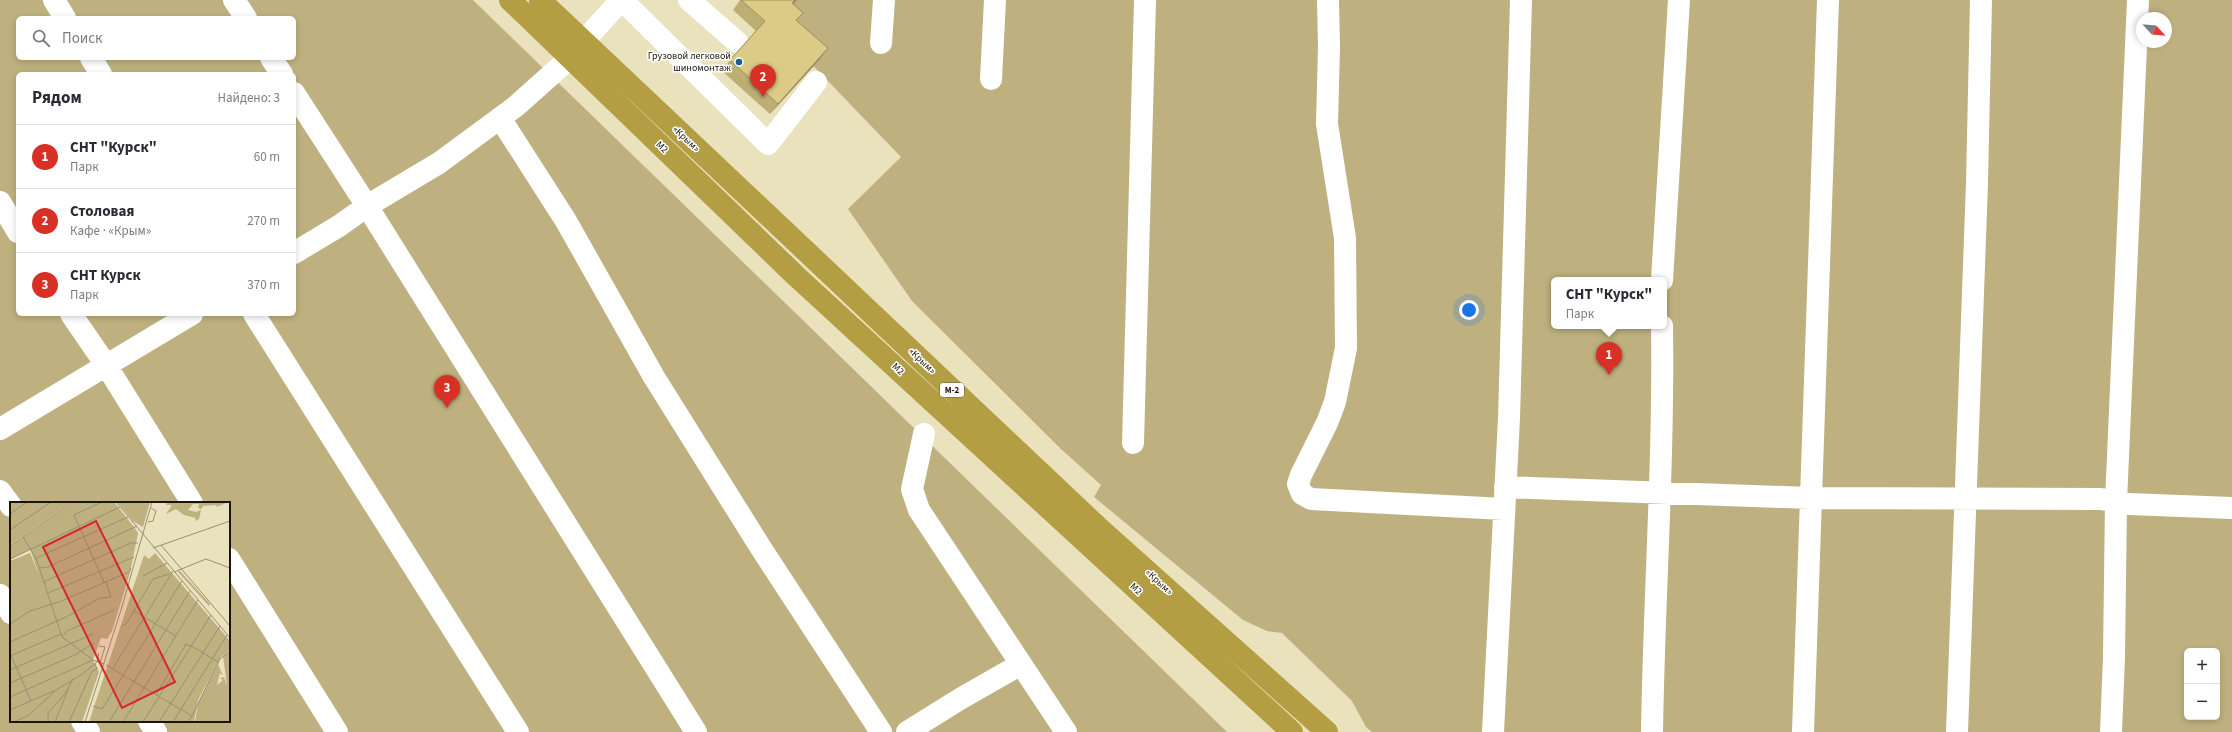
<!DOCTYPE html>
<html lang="ru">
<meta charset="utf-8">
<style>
:root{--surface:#fff;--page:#f7f7f7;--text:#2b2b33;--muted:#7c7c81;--line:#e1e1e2;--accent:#d93025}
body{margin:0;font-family:"Source Sans 3",sans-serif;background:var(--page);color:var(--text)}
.controls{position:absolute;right:12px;bottom:12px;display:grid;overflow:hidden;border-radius:6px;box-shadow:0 2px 6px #0003}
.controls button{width:36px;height:36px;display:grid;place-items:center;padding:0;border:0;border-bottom:1px solid var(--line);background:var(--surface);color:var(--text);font:20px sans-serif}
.compass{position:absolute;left:2136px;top:12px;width:36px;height:36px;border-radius:50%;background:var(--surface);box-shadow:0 2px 6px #0003;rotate:116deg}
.you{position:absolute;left:1469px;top:310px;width:14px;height:14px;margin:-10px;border:3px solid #fff;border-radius:50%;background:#1a73e8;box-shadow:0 0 0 6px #1a73e833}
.badge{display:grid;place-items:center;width:26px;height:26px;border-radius:50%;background:var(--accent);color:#fff;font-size:13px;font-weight:700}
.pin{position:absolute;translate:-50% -33px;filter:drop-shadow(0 1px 2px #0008)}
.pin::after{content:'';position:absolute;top:21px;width:14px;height:12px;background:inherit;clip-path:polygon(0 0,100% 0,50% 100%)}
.popup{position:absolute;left:1551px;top:277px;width:116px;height:52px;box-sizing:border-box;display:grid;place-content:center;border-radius:6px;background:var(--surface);filter:drop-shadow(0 1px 3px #0005);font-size:13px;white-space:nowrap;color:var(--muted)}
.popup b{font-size:15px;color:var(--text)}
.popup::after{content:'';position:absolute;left:50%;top:100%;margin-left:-8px;border:8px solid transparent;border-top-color:var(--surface)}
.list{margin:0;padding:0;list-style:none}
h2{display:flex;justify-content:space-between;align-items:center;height:52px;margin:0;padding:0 16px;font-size:17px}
h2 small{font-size:13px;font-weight:400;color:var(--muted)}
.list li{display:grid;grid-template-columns:26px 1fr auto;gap:12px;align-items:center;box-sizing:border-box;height:64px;padding:0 16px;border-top:1px solid var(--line)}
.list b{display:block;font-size:15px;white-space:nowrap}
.list p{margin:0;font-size:13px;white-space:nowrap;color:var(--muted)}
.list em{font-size:13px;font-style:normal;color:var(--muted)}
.icon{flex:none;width:22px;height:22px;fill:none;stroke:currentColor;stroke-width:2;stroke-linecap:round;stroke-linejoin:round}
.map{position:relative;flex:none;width:2232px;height:732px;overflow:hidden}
.search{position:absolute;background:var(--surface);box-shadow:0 2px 6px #0003;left:16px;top:16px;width:280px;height:44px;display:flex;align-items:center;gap:10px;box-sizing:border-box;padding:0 14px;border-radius:6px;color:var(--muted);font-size:15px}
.panel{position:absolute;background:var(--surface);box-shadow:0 2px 6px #0003;left:16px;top:72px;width:280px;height:244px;border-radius:6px}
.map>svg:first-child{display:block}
.green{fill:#beb17f;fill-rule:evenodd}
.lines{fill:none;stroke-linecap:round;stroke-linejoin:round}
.minor{stroke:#fff;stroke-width:22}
.highway{stroke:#b49e43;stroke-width:22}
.wall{fill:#bdaf74}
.shaded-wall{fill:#9a8e5e}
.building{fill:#dccb87;stroke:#9a8e5e}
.poi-dot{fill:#165f93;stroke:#fff;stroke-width:1.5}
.labels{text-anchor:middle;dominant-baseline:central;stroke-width:3;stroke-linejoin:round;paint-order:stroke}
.shield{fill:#fff;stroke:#5e5c53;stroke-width:1}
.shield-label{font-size:9px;font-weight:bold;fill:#191609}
.poi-label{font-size:10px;fill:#191609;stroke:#fff;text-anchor:end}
.street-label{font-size:10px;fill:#191609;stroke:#fff}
.inset-road{fill:none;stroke:#969075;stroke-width:1}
.view{fill:#d62828;fill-opacity:0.15;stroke:#d62828;stroke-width:2}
.inset-edge{fill:none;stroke:#191609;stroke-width:2}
</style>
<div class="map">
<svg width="2232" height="732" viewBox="0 0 2232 732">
<rect width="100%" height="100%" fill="#eae1bd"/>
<!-- green -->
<path class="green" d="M0 0H473L1227 732H0ZM18 18H294V58H18ZM18 74H294V314H18ZM11 503H229V721H11Z
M750 0H2232V732H1372L1366 727 1352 701 1282 633 1267 631 1243 620 1094 497 1101 485 1061 449 912 301 848 209 901 157ZM2142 18H2166V42H2142ZM1554 280H1664V326H1554ZM2187 651H2217V717H2187Z"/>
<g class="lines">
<!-- minor -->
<path class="minor" d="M54 0 65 18
M234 0 246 18
M622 0 768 144 816 82
M689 0 737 42
M1328 0 1329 47 1327 124 1345 238 1346 348 1335 402 1327 423 1301 475 1298 484 1302 494 1311 499 1504 509
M583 42 621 0
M881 43 884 0
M91 58 101 74
M271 58 282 74
M991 79 995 0
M294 93 367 206 696 732
M500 118 566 221 654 377 759 545 881 732
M0 202 18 232
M294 253 339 226 367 206 439 163 515 107 570 58
M1662 280 1679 0
M71 314 106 365 192 503
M254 314 518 732
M0 429 192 314
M924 434 912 489 919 510 1066 732
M1133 443 1145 0
M1505 487 1811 498 2101 499 2129 504 2232 508
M0 491 11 506
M229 559 337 732
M0 595 11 613
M82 721 89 732
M149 721 156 732
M907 732 960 699 1021 664
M1493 732 1509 418 1521 0
M1652 732C1654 597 1664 461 1662 326
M1803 732 1828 0
M1957 732 1977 183 1981 0
M2111 732 2114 657 2116 502 2138 0"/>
<!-- highway -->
<path class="highway" d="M510 0 796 276 1292 732
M540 0 1100 529 1327 732"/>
</g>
<!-- wall -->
<path class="wall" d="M740 0H797L793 4 797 21 820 59 770 114 722 71 730 60 756 31 733 10Z"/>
<!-- shaded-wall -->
<path class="shaded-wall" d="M795 0H797L785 14 792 3Z
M828 48 820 59 770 114 778 104Z"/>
<!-- building -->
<path class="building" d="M741 0H795L792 3 803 13 796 20 828 48 778 104 730 60 765 21Z"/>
<!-- markers -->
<circle class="poi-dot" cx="739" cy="62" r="4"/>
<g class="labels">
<!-- shield labels -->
<rect class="shield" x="940" y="383" width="24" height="14" rx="3"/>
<g class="shield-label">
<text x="952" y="390">М-2</text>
</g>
<!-- poi labels -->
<g class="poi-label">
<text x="731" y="56">Грузовой легковой<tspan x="731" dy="12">шиномонтаж</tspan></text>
</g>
<!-- street labels -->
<g class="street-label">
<text transform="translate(686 139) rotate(43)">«Крым»</text>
<text transform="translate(662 147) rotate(44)">М2</text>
<text transform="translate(922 361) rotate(43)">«Крым»</text>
<text transform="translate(898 369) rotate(43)">М2</text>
<text transform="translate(1159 582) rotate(42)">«Крым»</text>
<text transform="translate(1136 589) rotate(43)">М2</text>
</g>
</g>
<!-- overview -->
<g transform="translate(10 502)">
<rect width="220" height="220" fill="#eae1bd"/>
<path d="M0 0H62L0 43ZM64 0H104L124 25 128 31 120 71 102 129 97 137 91 136 83 158 89 170 72 220H0V59L20 51 29 73 20 47 0 58V44ZM107 0H140L133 25 123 19ZM157 0H218L207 5 206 3 193 4 191 7 188 6 189 2H183L178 8 186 10 191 8 189 17 185 19 186 16 174 13 166 7 156 12 162 3H156ZM145 51 220 139V148L211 155 188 198 184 220H79L134 53 139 57ZM169 68 200 102 199 104 168 70ZM220 149V220H185L188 201 208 162 213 174 210 171 207 183 213 178 210 176 214 175 217 184 213 154Z" fill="#beb17f"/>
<path class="inset-road" d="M92 0 64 13 94 80M106 0 133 32M0 12 17 0M138 20 143 19 146 9 141 6M0 28 41 0M133 32 220 136M13 35 26 56 52 135 83 158 94 162M151 43 220 124M0 44 63 0M143 46 220 19M26 56 118 15M0 57 110 5M29 66 38 65 127 24M164 70 196 57 220 66M133 74 157 61M33 80 121 41H128M38 91 124 55M124 109 166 134M0 122 20 109 49 100 119 70 121 66M111 124 116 122 143 77 159 72M52 135 57 129 104 108M0 140 56 115 90 96 101 95 96 79M180 143 208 160M89 144 95 145 90 161M0 151 21 199M0 154 51 132M96 163 182 214 178 220M103 166 163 69M0 168 83 132M0 181 65 153 84 141M146 193 176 142 180 144M0 195 83 158M83 204 92 207 172 79M0 208 46 188 71 173 87 160 89 151M182 214 210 157 220 149M4 220 19 213 45 189M38 220V211L54 193 63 177M45 220 58 188M59 220 82 169 87 167 85 162M75 220 111 108 142 0M99 220 180 89M113 220 188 98M133 220 201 113M149 220 210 124M163 220 217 133"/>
<path class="view" d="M86 19 165 180 112 206 33 45Z"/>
<rect width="220" height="220" class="inset-edge"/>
</g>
</svg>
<div class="controls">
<button>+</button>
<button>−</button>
</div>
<svg class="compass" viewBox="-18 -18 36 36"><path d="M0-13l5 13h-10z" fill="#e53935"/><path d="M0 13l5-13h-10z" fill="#7c7c81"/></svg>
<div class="you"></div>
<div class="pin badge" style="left:1609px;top:375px">1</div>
<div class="popup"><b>СНТ &quot;Курск&quot;</b>Парк</div>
<div class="pin badge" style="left:763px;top:97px">2</div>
<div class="pin badge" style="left:447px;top:408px">3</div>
<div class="search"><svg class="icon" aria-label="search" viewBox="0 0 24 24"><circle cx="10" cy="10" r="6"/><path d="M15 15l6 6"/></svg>Поиск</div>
<section class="panel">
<h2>Рядом<small>Найдено: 3</small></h2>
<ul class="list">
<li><span class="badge">1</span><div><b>СНТ &quot;Курск&quot;</b><p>Парк</p></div><em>60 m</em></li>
<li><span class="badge">2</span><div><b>Столовая</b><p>Кафе · «Крым»</p></div><em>270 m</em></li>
<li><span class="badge">3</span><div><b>СНТ Курск</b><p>Парк</p></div><em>370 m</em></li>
</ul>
</section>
</div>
